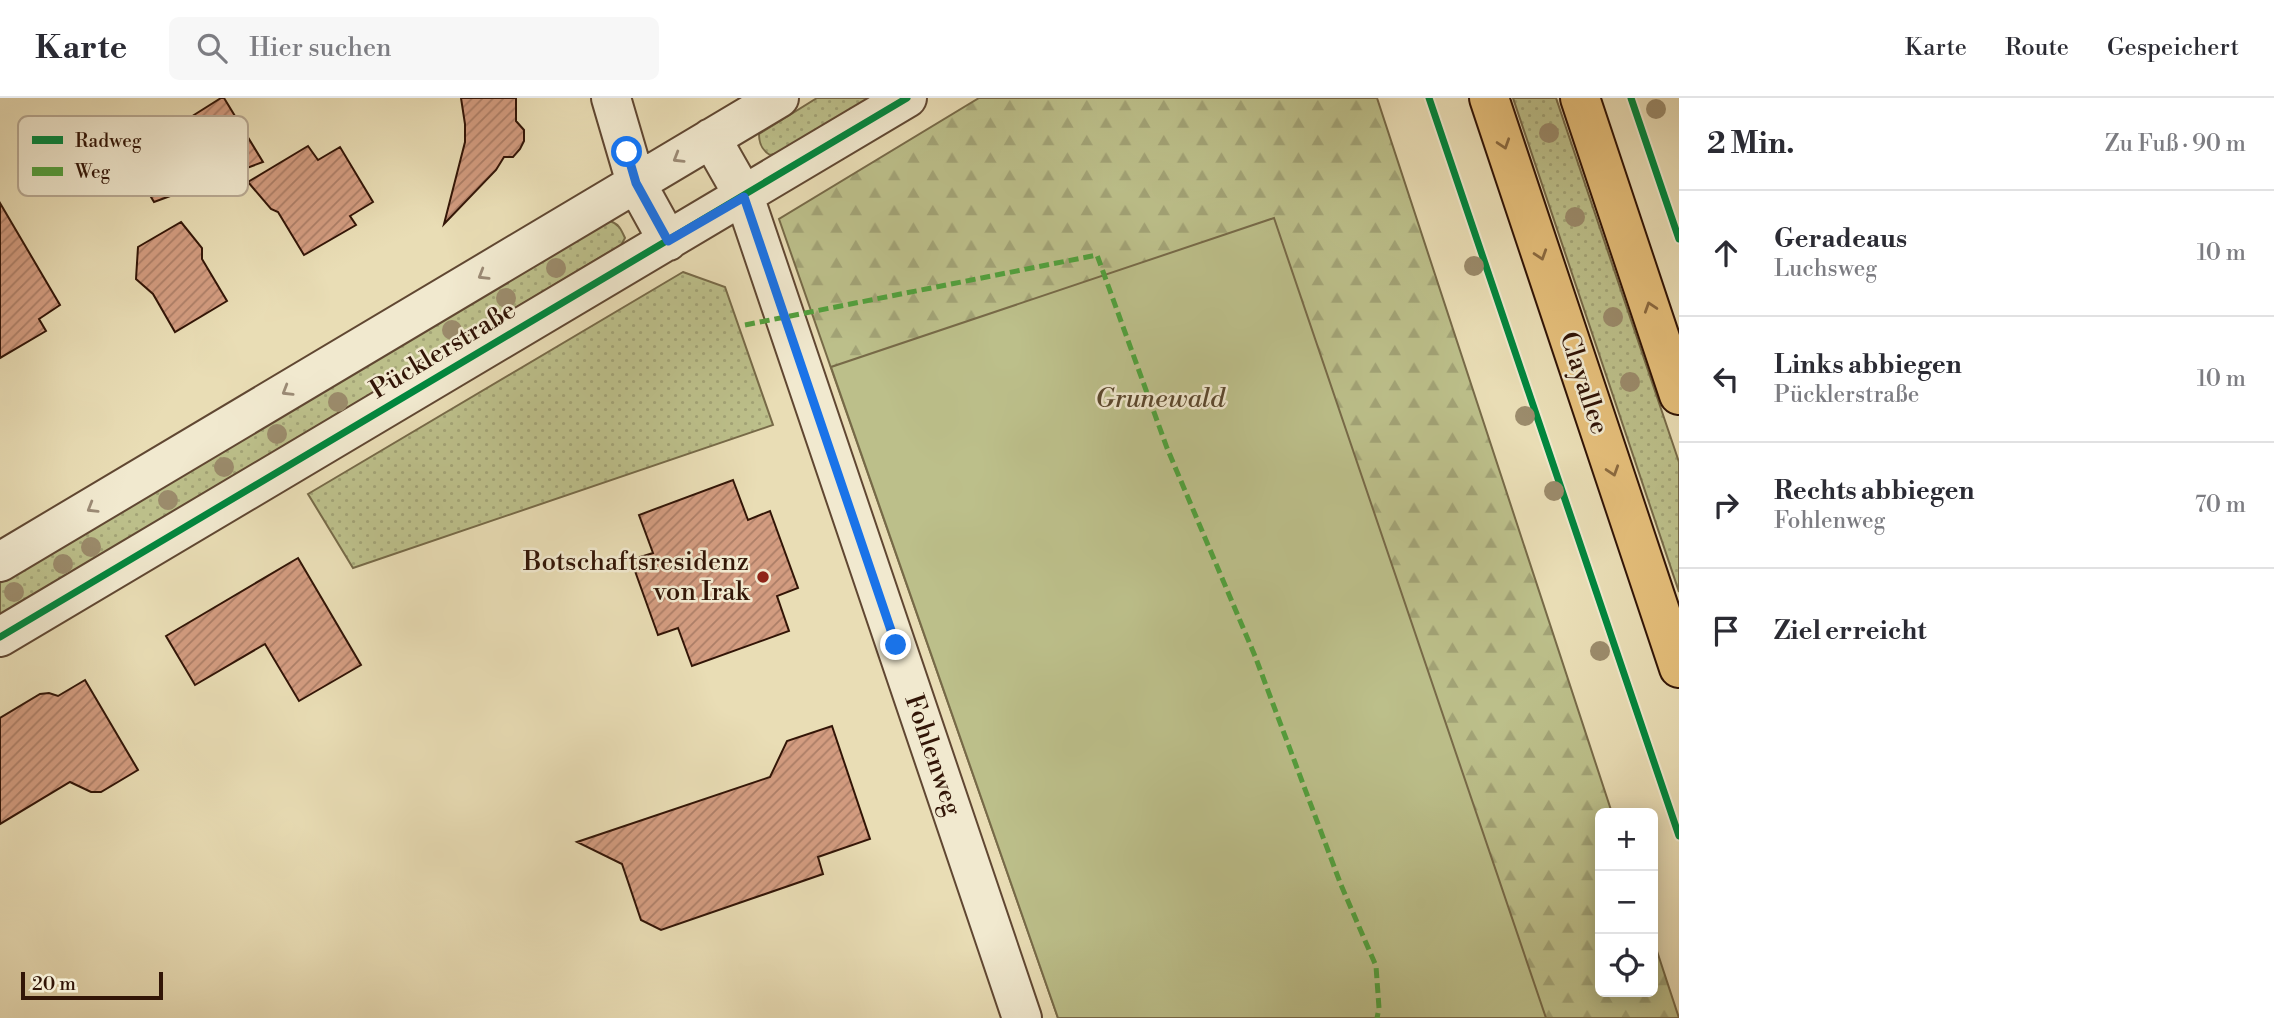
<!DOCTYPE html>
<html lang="de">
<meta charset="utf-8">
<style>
:root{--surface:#fff;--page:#f7f7f7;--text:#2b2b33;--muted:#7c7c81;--line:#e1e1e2}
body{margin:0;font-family:"Libre Bodoni",serif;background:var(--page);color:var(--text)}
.controls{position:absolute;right:21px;bottom:21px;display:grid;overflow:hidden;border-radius:10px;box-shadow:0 4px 18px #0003}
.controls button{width:63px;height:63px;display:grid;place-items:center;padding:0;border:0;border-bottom:2px solid var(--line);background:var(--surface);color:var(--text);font:35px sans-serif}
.scale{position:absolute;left:21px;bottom:18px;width:142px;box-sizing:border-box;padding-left:7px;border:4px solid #321507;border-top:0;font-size:19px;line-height:24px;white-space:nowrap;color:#321507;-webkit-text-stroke:5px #f1e9cf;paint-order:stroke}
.stop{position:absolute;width:21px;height:21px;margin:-16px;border:5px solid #1a73e8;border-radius:50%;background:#fff}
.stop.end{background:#1a73e8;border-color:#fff;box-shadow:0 2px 7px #0008}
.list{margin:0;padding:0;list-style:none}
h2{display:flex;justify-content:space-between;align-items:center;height:91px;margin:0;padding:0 28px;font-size:30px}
h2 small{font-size:23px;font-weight:400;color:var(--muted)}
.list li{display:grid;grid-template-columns:46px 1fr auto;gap:21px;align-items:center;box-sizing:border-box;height:126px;padding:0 28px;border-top:2px solid var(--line)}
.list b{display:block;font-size:26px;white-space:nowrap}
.list p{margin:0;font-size:23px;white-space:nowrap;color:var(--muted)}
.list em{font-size:23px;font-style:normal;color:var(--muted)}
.icon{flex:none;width:38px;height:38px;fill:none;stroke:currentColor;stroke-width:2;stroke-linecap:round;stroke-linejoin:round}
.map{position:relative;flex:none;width:1679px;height:920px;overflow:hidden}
header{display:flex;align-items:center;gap:42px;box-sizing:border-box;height:98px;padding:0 35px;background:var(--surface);border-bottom:2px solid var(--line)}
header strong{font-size:33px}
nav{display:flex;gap:38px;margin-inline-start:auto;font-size:24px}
.search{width:490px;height:63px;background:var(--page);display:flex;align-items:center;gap:18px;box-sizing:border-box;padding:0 24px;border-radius:10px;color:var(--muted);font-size:26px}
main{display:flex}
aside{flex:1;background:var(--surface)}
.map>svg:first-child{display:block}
.grass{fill:url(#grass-dots);stroke:#776a48;stroke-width:2}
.forest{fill:url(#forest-firs);stroke:#776a48;stroke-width:2}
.park{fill:#bcbf8a;stroke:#776a48;stroke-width:2}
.building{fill:url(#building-hatch);stroke:#321507;stroke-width:2}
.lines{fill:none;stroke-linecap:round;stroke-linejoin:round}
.minor-casing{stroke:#604732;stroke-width:42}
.major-casing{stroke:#321507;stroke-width:42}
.minor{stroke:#f1e9cf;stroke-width:38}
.major{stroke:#e4be7a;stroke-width:38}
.quiet{stroke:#52a03d;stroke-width:5;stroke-dasharray:10 5;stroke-linecap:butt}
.cycleway-casing{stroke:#f1e9cf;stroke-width:11}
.cycleway{stroke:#00873e;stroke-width:7}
.tree{fill:#9b8b6b}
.oneway{stroke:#8b6a40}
.oneway2{stroke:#9b8a75}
.route{stroke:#1a73e8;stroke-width:9}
.poi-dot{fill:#8f2418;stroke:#f1e9cf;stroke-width:2.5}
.labels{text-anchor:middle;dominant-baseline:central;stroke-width:5;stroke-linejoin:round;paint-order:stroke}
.street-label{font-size:26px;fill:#321507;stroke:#f1e9cf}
.park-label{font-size:26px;font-style:italic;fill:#5b482e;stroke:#f1e9cf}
.poi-label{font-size:26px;fill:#321507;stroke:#f1e9cf;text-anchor:end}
.key{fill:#f1e9cf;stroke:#b8a993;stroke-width:2}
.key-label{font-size:19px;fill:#321507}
</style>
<header>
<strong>Karte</strong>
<div class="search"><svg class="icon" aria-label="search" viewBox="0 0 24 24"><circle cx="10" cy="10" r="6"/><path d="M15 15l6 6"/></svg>Hier suchen</div>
<nav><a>Karte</a><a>Route</a><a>Gespeichert</a></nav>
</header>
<main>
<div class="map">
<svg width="1679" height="920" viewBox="0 0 1679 920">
<defs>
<pattern id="grass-dots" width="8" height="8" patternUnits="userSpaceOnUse" patternTransform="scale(1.75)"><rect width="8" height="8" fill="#bcbf8a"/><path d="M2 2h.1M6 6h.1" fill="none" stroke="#a2a376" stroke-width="1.8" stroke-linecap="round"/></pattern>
<pattern id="forest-firs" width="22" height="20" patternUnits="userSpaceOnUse" patternTransform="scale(1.75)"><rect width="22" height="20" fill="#bcbf8a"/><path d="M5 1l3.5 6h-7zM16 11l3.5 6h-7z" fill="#a2a376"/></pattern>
<pattern id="building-hatch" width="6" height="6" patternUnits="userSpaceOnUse" patternTransform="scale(1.75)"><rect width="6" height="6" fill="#d39c80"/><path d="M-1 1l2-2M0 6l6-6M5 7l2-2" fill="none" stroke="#ac7e67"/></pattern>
</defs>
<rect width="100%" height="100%" fill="#e9ddb5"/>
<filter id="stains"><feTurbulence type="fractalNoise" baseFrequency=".00286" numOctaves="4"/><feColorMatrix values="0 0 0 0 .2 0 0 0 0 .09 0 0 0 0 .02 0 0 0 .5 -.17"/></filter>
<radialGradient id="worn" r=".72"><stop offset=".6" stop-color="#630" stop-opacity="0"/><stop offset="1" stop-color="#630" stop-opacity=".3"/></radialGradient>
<!-- grass -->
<path class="grass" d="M817 0H870L778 55 770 57C762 52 759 46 759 36Z
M1513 0H1556L1679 364V494Z
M610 123C619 126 621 131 625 140L621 147 0 517V485Z
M683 174 725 189 773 327 353 470 308 396Z"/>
<!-- forest -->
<path class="forest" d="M979 0H1377L1612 715H1600V894H1653V841L1679 920H1058L779 121Z"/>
<!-- park -->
<path class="park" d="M1274 120 1546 920H1058L831 269Z"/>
<!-- building -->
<path class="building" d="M221 0H224L263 64 154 104 126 57 160 37 168 25 179 20 186 22Z
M461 0H516V23L524 32V43L520 51 513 59H504L496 72 444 126 465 44V26Z
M308 48 318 62 340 49 373 104 350 118 356 127 304 157 278 114 271 111 248 84Z
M0 105 60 207 39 221 46 233 0 260Z
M181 124 202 150V161L227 203 175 234 153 196 136 181 138 149Z
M733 382 748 422 770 413 798 490 777 498 789 533 692 568 678 530 658 537 631 462 653 455 639 417Z
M298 460 361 567 299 603 265 546 195 587 166 538Z
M85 582 138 672 101 694H91L70 684 0 726V620L40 596 49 595 58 598Z
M832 628 870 741 818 759 823 776 661 832 641 822 622 766 577 744 770 679 787 643Z"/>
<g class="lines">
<defs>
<path id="minor" d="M611 0 636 85 668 143
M711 40 744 98 1022 920
M0 464 779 0
M0 539 907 0"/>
<path id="major" d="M1489 0 1679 570
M1580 0 1679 297"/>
</defs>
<!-- minor casing -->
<use href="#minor" class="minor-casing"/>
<!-- major casing -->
<use href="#major" class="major-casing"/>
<!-- minor -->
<use href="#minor" class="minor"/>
<!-- major -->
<use href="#major" class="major"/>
<!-- quiet -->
<path class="quiet" d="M745 227 1097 157 1167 350 1255 558 1341 787 1376 868 1379 910 1377 920"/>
<defs>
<path id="cycleway" d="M1429 0 1679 738
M1631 0 1679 141
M0 539 907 0"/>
</defs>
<!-- cycleway casing -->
<use href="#cycleway" class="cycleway-casing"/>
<!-- cycleway -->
<use href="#cycleway" class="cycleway"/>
</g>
<!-- trees -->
<g class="tree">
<circle cx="1656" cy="11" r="10"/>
<circle cx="1549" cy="35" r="10"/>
<circle cx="1575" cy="119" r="10"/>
<circle cx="1474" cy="168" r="10"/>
<circle cx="556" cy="170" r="10"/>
<circle cx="506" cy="200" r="10"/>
<circle cx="1613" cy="219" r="10"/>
<circle cx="452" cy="232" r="10"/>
<circle cx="1630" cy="284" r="10"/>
<circle cx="338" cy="304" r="10"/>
<circle cx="1525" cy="318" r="10"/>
<circle cx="277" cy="336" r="10"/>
<circle cx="224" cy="369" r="10"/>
<circle cx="1554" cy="393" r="10"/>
<circle cx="168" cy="402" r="10"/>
<circle cx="91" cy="449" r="10"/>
<circle cx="63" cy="466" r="10"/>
<circle cx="14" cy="494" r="10"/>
<circle cx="1600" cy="553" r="10"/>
</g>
<!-- one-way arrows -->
<defs><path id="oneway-chevron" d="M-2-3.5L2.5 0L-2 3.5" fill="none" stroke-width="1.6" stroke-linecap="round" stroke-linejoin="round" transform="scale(1.75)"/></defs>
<g class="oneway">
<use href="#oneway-chevron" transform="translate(1504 46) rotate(72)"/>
<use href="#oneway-chevron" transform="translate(1541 157) rotate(72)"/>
<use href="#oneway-chevron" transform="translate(1650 209) rotate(-108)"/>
<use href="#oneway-chevron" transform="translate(1613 373) rotate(72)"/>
</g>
<g class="oneway2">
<use href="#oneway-chevron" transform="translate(678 60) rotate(149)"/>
<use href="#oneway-chevron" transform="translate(483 177) rotate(149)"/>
<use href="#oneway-chevron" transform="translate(287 293) rotate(149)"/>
<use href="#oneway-chevron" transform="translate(92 410) rotate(149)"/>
</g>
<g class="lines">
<!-- route -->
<path class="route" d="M627 54 636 85 668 143 744 99 896 547"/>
</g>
<!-- markers -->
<circle class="poi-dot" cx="763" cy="479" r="7"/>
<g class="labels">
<!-- street labels -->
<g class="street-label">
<text transform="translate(443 252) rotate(-31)">Pücklerstraße</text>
<text transform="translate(1584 285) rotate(72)">Clayallee</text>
<text transform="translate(933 657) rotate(71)">Fohlenweg</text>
</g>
<!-- park labels -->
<g class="park-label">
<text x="1160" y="301">Grunewald</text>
</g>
<!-- poi labels -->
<g class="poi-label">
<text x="749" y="464">Botschaftsresidenz<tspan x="749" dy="30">von Irak</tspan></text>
</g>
</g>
<!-- legend -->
<rect x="18" y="18" width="230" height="80" rx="10" class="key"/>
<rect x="32" y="38" width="31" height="8" fill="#00873e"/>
<rect x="32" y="69" width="31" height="9" fill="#52a03d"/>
<g class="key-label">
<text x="75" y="49">Radweg</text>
<text x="75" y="80">Weg</text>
</g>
<rect width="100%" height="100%" filter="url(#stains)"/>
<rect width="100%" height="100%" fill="url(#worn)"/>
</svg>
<div class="controls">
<button>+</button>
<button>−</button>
<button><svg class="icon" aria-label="locate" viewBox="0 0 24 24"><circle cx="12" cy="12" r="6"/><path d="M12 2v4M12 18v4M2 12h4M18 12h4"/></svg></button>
</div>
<div class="scale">20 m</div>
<div class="stop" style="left:627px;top:54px"></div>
<div class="stop end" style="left:896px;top:547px"></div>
</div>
<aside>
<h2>2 Min.<small>Zu Fuß · 90 m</small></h2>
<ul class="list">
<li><svg class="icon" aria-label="ahead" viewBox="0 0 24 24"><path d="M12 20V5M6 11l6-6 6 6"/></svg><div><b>Geradeaus</b><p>Luchsweg</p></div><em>10 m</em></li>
<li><svg class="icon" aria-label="left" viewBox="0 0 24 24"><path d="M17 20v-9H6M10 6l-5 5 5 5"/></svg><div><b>Links abbiegen</b><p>Pücklerstraße</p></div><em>10 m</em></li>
<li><svg class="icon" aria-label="right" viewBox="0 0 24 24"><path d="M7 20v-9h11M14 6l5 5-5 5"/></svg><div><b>Rechts abbiegen</b><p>Fohlenweg</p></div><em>70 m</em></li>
<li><svg class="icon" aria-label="arrive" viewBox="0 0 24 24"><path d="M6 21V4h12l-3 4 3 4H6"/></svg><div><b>Ziel erreicht</b></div></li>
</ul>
</aside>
</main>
